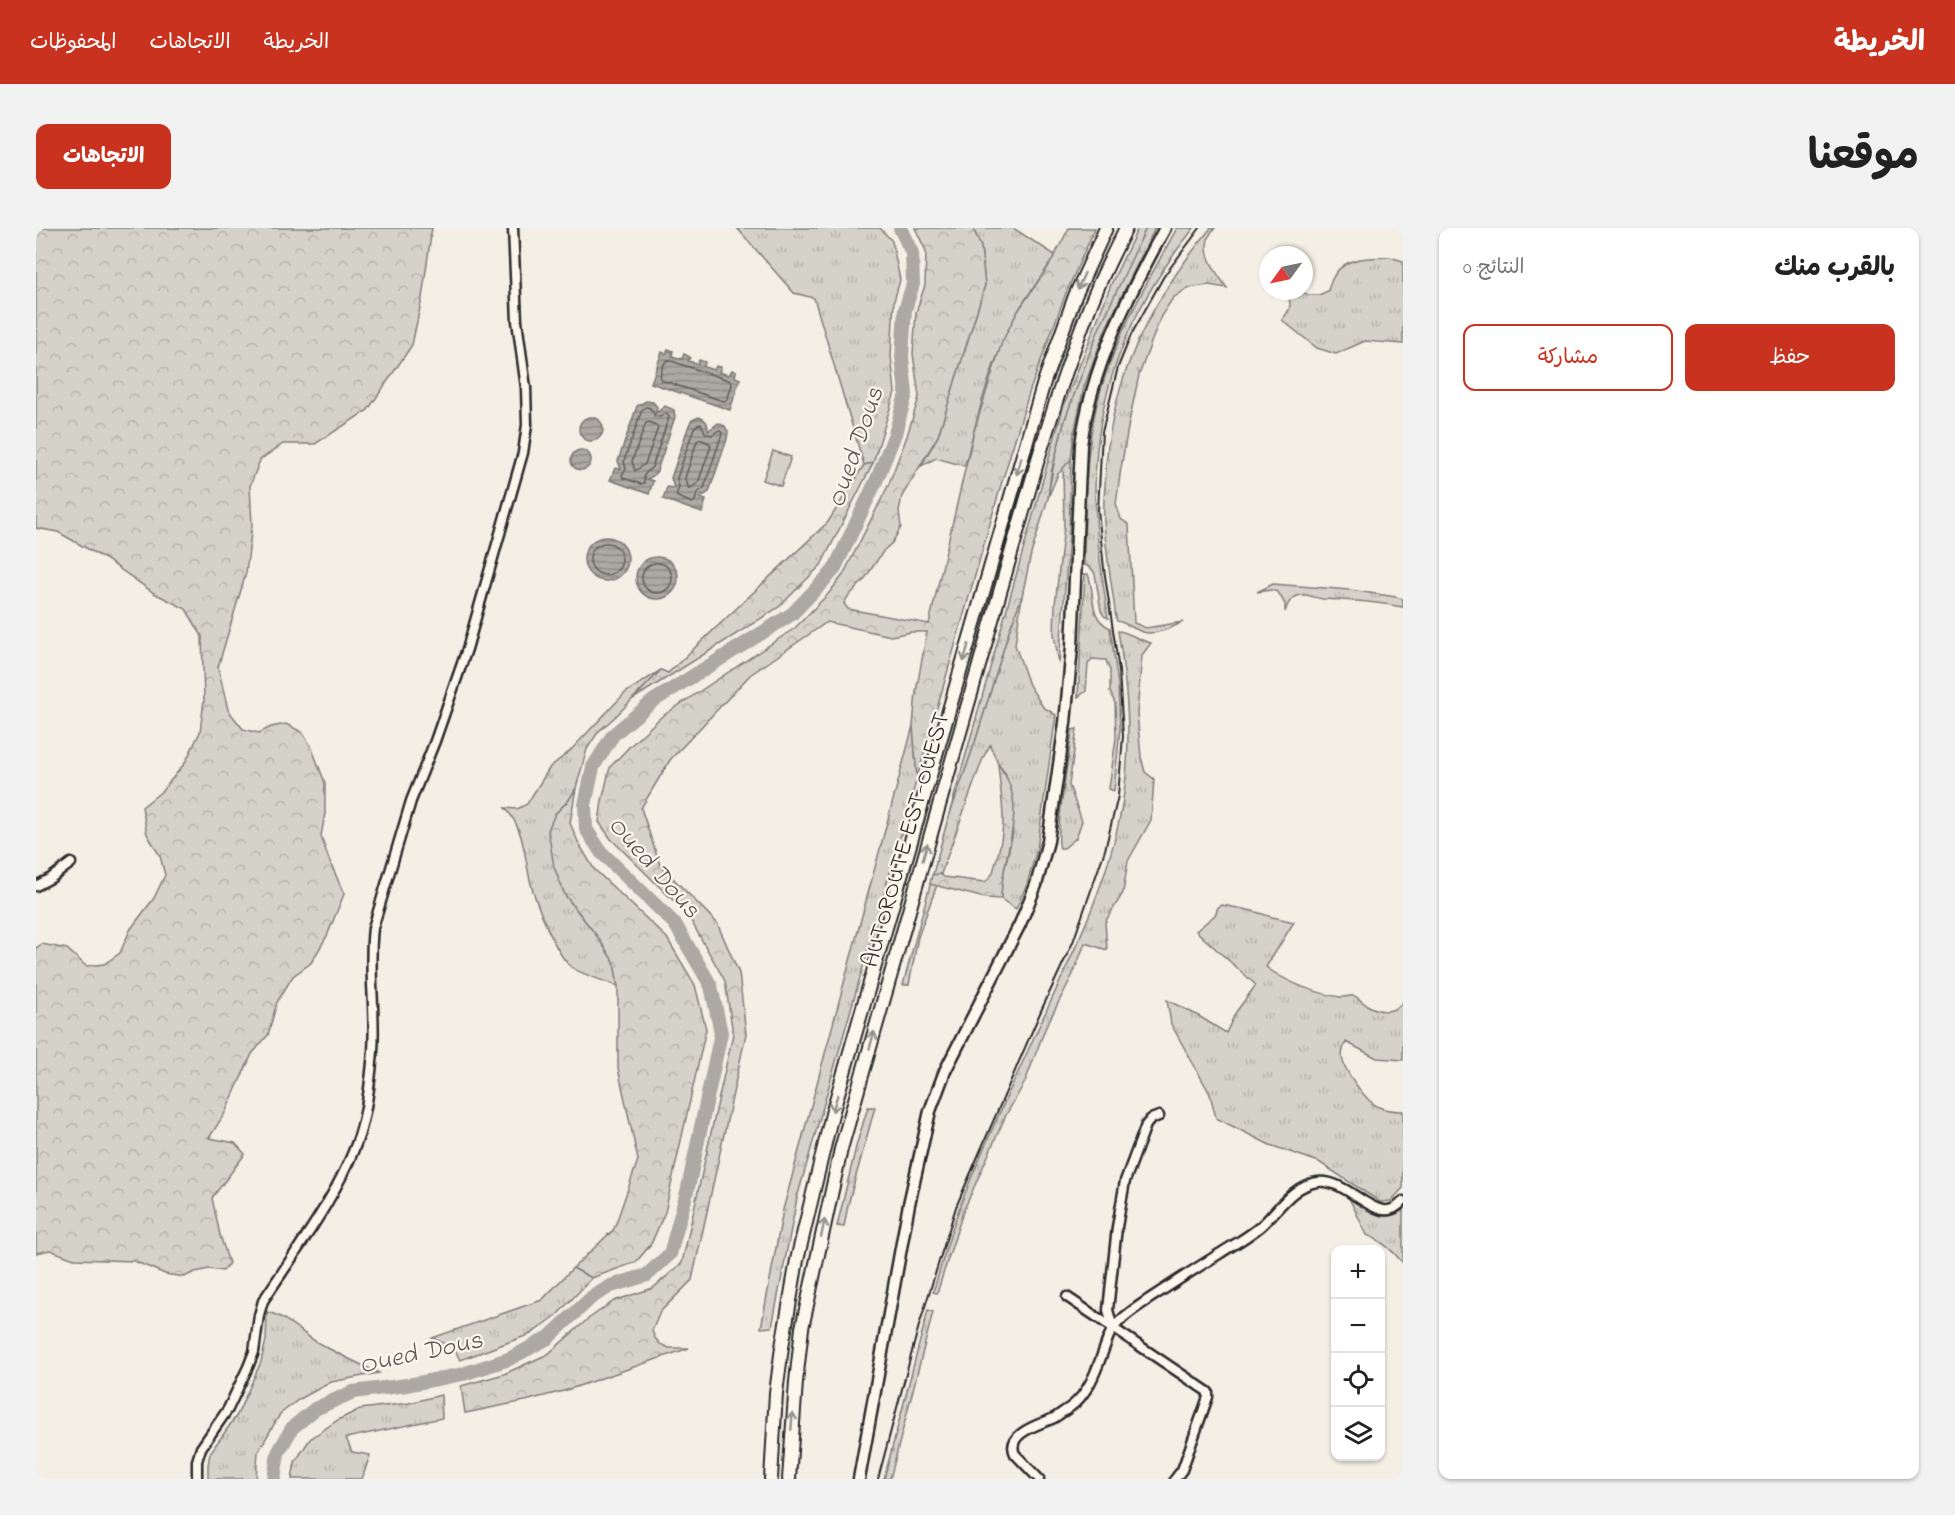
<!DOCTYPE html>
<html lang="ar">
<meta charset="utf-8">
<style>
:root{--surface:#fff;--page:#f2f2f2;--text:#222;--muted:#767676;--line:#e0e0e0;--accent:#c8321e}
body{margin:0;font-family:"Indie Flower","Playpen Sans Arabic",sans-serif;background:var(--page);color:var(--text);direction:rtl}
.controls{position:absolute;right:18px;bottom:18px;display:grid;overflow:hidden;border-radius:12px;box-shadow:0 2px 4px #0004}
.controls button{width:54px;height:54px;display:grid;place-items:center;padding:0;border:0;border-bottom:2px solid var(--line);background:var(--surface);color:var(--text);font:30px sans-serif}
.compass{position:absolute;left:1223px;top:18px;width:54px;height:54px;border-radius:50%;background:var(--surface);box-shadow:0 2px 4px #0004;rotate:237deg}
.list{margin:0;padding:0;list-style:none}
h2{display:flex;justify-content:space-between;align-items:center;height:78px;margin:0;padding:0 24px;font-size:26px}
h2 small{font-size:20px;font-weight:400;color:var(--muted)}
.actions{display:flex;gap:12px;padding:18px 24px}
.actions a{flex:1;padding:14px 0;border:2px solid var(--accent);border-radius:12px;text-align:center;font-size:21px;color:var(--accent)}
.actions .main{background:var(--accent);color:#fff}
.icon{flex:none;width:33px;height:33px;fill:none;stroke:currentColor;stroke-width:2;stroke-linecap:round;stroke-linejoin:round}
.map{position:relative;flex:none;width:1367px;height:1251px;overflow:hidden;direction:ltr;border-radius:12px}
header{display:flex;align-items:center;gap:36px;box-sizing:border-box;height:84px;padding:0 30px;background:var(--accent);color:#fff}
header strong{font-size:28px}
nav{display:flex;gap:33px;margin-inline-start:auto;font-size:21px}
.intro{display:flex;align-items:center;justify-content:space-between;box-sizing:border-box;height:144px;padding:0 36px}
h1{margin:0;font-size:42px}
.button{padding:15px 27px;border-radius:12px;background:var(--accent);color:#fff;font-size:21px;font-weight:700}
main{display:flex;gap:36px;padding:0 36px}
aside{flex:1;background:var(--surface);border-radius:12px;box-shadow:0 2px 4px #0004}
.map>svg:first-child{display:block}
.grass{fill:url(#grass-tufts);stroke:#807e7a;stroke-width:1.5}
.forest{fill:url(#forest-crowns);stroke:#807e7a;stroke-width:1.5}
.garden{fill:#d5d2c9;stroke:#807e7a;stroke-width:1.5}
.water{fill:url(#water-rules);stroke:#787772;stroke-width:1.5}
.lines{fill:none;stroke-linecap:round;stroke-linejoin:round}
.shore{stroke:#5f5d5b;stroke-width:1.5}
.river{stroke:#aca9a2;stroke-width:14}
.minor-casing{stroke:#2b2b2b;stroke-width:13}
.major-casing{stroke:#2b2b2b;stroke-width:15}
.highway-casing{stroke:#2b2b2b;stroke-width:16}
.minor{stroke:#fbf7ec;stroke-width:8}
.major{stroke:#fbf7ec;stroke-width:10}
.highway{stroke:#fbf7ec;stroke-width:12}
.rail{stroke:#2b2b2b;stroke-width:2}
.oneway{stroke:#93918c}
.labels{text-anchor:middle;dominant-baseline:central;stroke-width:4.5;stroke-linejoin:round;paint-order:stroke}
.street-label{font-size:24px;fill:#2b2b2b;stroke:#fbf7ec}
.water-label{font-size:26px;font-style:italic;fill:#585755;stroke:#fbf7ec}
</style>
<header>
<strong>الخريطة</strong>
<nav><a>الخريطة</a><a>الاتجاهات</a><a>المحفوظات</a></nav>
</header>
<div class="intro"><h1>موقعنا</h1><a class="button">الاتجاهات</a></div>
<main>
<aside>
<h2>بالقرب منك<small>النتائج: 0</small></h2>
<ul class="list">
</ul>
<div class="actions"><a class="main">حفظ</a><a>مشاركة</a></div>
</aside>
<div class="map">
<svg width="1367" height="1251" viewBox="0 0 1367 1251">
<defs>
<pattern id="grass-tufts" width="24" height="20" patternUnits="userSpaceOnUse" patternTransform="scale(1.5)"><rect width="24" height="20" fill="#d5d2c9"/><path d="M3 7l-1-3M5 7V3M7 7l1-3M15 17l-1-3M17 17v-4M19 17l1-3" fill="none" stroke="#b7b4ad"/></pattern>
<pattern id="forest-crowns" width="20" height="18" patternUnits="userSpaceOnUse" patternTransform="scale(1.5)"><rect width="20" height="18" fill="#d5d2c9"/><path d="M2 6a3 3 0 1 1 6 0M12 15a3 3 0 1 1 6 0" fill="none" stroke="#b7b4ad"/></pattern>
<pattern id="water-rules" width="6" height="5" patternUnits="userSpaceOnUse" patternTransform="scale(1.5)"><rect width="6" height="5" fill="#aca9a2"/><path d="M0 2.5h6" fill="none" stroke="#8c8a84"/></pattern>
</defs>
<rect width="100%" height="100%" fill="#f3efe4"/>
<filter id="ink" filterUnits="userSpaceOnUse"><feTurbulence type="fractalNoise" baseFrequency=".0167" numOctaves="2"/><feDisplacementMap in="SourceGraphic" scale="12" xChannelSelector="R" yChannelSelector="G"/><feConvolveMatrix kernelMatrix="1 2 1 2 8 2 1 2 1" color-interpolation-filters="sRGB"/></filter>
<g filter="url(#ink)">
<!-- grass -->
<path class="grass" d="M701 0H844L856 13 864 52 858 73 855 128 859 164 837 235 828 237 778 70 758 65Z
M937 0H977L1019 27C1008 47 992 65 981 85 955 132 942 186 929 238L900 230 885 238 902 208 949 57 945 19Z
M1110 0H1119L1070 100 1048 159 1038 205 1035 232 1022 246 1012 270C1025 175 1067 85 1110 0Z
M1141 0H1158C1106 64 1069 139 1061 222 1055 278 1064 335 1072 390L1068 388 1065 383 1059 346 1056 341 1048 336C1049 288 1048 237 1058 189 1072 121 1108 60 1141 0Z
M1175 0H1179C1160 19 1179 43 1191 60L1173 57 1152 60 1137 70 1125 88 1103 147 1093 194 1085 240 1080 276 1085 291 1093 297 1098 395 1110 400 1147 394C1135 400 1117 409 1104 403 1095 399 1090 395 1081 393L1080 390C1076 358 1070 326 1068 294 1067 282 1068 270 1069 257 1072 156 1111 77 1175 0Z
M1354 29 1367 33V116L1329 113 1300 126 1281 120 1246 92C1255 81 1257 75 1249 63H1266L1272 67H1283L1292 63C1300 29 1324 30 1354 29Z
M1049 346H1052C1060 365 1051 389 1074 400L1082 456 1084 500 1078 563 1073 561 1080 510 1079 475 1074 464V443L1070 432 1056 431 1052 436 1050 463 1042 469Z
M1237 356 1314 362 1360 369 1367 371V379C1340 374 1314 372 1287 371 1278 370 1268 364 1259 369 1253 372 1251 378 1249 384V376L1242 364 1235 362 1221 364Z
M986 368 979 417 993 457 1007 479 1020 487 1001 621 991 656 980 681 965 671V656L977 605 970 546 962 536 954 517 947 530 882 709 873 757H867L911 594 939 514 973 403Z
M1082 403C1093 404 1102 412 1115 415L1106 427 1101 485 1105 529 1109 544 1118 551 1115 592 1092 633 1087 665 1069 694 1071 722 1049 715 1038 744 1009 801 989 854 970 887 927 984 901 1065 897 1064C906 1036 913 1008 923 981 945 922 973 865 999 807 1035 729 1076 651 1088 565 1096 511 1091 457 1082 403Z
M625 442 580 488 562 504 551 521 540 560 533 572 519 586 529 667 561 708 578 734 582 758C571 754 542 745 535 739 519 725 499 673 494 652 488 626 488 600 469 580L481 581 491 576 514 539 534 523 589 465Z
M877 498 881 550 761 970 736 1099 725 1100 747 982Z
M1041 501 1033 557 1046 593 1040 610 1028 620H1024C1018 607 1034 523 1036 502Z
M1186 677 1217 683 1236 689 1258 694 1230 739C1250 754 1278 765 1304 769 1308 770 1314 767 1318 768 1322 769 1326 774 1329 776 1342 784 1357 787 1367 774V832L1341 830 1310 814C1308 818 1306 824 1306 829 1307 841 1328 870 1339 877 1347 882 1357 883 1367 883V960L1355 973 1344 974 1283 934 1234 917 1180 890 1174 866 1135 796 1131 772 1161 787 1190 805 1200 784 1220 757 1160 703 1179 687 1182 679Z
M832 879H839L812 977 808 999 801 998 821 915Z
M1313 970C1332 980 1346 998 1367 982V1035C1358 1024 1345 1012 1331 1007Z
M537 1040 556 1050 521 1087 495 1106 424 1132 418 1120 396 1110 506 1072Z
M892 1082 897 1084 854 1251H848Z
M231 1084C250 1088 263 1103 279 1113 300 1125 321 1135 343 1145L295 1154 262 1172 244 1186 222 1224 220 1251H172V1237L174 1225 201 1187 225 1134 230 1112Z
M405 1167 406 1190 310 1210 316 1224 334 1227 326 1251H256L259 1234 274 1211 302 1192 324 1181 373 1175Z"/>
<!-- forest -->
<path class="forest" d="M0 0H396L386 70 376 117 332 182 279 216H247L224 232 214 258 216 297 210 345 182 439 192 482 207 501 223 505 235 499 250 496 266 504 275 518 289 555V586L285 608 292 629 308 666 291 708 275 735 257 748 241 774 232 807 216 826 189 885 173 910 199 915 209 926 176 970 184 1007 193 1035 187 1043 173 1041 159 1044 148 1049 129 1046 98 1033 38 1031 14 1022 0 1025V720L6 716 31 721 50 738 68 736 84 725 94 702 118 670 129 647 124 628 111 606 106 579 126 563 149 535 164 504 168 472 166 408 150 381 118 365 71 332 22 304 0 300Z
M879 0H937L945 19 949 57 902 208 866 268 863 283 865 299 856 315 848 322 828 352 811 370 808 376 812 381 893 396 938 203 966 114 982 83 1014 36 1033 0H1059L1030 65 994 162 965 257 881 550 877 498 880 464 891 404H875L855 408 791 394 714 447 634 532 605 580 624 637 681 695 703 745 710 806 656 1052 624 1084 616 1103 619 1110 624 1116 633 1120H653L531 1162 489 1173 429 1185 425 1158 468 1146 512 1126 552 1091 578 1073 617 1060 646 1035 697 806 689 753 651 686 575 611 563 594 566 573 574 539 593 519 625 489 759 400 793 365 807 347 852 258 871 208 883 169 877 126 880 84 889 57 890 23Z
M1102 0H1110L1062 103 1029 191 1015 245 1012 270 995 326 986 368 973 403 939 514 911 594 1027 180 1076 54Z
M1035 232 1033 308 1023 436 1018 406 1019 377 1028 298 1027 240Z
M837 235 785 337 743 379 597 471 625 442 632 445 792 294 828 237Z
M962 536C996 580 965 623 965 671L949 670 894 656 896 647 904 646 908 649 949 654C959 646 957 642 961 630 972 591 965 574 962 536Z
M540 560 534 595 543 616 558 641 631 710 659 757 670 801 629 984 615 1016 600 1034 556 1050 537 1040 578 1001 602 932 582 840V758L578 734 561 708 529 667 518 639 512 602 519 586 533 572Z"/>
<!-- garden -->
<path class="garden" d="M737 223 755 229 745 258 727 252Z"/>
<!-- water -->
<path class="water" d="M632 121 637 123 636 128 646 131 648 126 654 129 652 133 662 136 663 132 669 134 668 139 678 142 680 138 685 139 683 144 693 147 696 142 700 144 699 149 704 151 694 182 615 155 626 124 630 126Z
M610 173 617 174 621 179 620 185 629 178 638 182 639 189 621 243 617 248 611 251 617 253 613 266 574 252 579 240 585 241 582 233 601 178Z
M543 201a12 12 0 1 1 24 0a12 12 0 1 1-24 0Z
M663 189C671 192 672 195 672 203L682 195 689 198 692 204 691 211 673 264 664 270 670 272 666 285 627 271 631 259 638 260 635 250 653 197 656 192Z
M535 232a10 10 0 1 1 20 0a10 10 0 1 1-20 0Z
M548 331a22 22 0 1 1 44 0a22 22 0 1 1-44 0Z
M600 350a21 21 0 1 1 42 0a21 21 0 1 1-42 0Z"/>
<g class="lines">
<!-- shore -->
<path class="shore" d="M632 132 695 153 696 157 691 172 687 173 625 152C623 147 627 135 632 132Z
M610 179 614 180 619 188 624 189 630 185 633 189 616 239 608 247V255L605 256 587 250 586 247 590 241 588 233 606 182Z
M613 194 620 197 622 200 609 236 599 243 596 233 610 195Z
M665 196 670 206 676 207 683 202 686 205 685 209 668 260 661 265 659 273 656 275 640 268 643 259 641 250 658 200 661 197Z
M664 211 673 215 675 218 662 255 653 261 649 250 661 213Z
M554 331a16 16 0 1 1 32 0a16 16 0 1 1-32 0Z
M606 350a15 15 0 1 1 30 0a15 15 0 1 1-30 0Z"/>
<!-- river -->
<path class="river" d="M238 1251 242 1225 256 1200 279 1181 317 1164 371 1157 427 1146 473 1131 512 1110 556 1069 575 1058 611 1047 634 1026 652 960 685 805 675 758 639 696 565 624 550 601 549 577 557 539 577 507 617 473 756 386 798 342 841 251 859 206 870 166 866 129 869 82 877 56 876 25 864 0"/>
<defs>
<path id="minor" d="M0 658 15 650 35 635
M1031 1069 1172 1164V1169L1146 1242 1139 1251
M1077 1100 1072 1082 1081 999 1089 953 1110 897 1115 891 1123 888
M161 1251V1233L165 1220 192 1181 212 1139 218 1124 223 1087 227 1073C260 1023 304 964 323 908 331 883 335 848 337 823 340 782 332 741 337 700L375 573 399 513 431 421 487 225 491 197 490 160 481 93 477 0
M1003 1251 979 1226C969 1205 1005 1196 1018 1190 1023 1187 1028 1183 1033 1180 1056 1164 1063 1133 1073 1108 1081 1091 1099 1081 1113 1071 1136 1056 1159 1041 1183 1026 1197 1017 1212 1009 1225 998 1242 983 1256 957 1282 954 1315 950 1342 1003 1367 973"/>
<path id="major" d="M823 1251 873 976 894 883 909 843 984 696 1000 657 1012 613 1029 495 1036 419 1045 217C1055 139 1092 68 1129 0"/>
<path id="highway" d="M735 1251 740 1165 746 1119 761 1032 796 886 1008 154 1039 68 1070 0
M753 1251 760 1154 766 1100 805 921 1000 238C1019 176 1038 114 1064 54 1072 36 1081 18 1090 0"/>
</defs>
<!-- minor casing -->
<use href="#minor" class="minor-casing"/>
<!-- major casing -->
<use href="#major" class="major-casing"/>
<!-- highway casing -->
<use href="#highway" class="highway-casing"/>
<!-- minor -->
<use href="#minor" class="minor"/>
<!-- major -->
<use href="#major" class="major"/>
<!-- highway -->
<use href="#highway" class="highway"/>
<!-- rail -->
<path class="rail" d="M842 1251 882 1101 920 979 1004 785 1037 714 1069 622 1082 568 1087 508 1083 443 1068 341 1062 282 1066 204 1082 139 1095 107 1128 48 1164 0"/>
</g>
<!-- one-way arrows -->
<defs><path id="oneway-shaft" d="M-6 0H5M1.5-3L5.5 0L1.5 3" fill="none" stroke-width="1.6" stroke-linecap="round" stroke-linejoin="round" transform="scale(1.5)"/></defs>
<g class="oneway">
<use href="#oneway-shaft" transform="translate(1045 53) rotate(114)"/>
<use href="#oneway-shaft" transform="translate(983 238) rotate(106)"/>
<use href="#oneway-shaft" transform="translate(930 425) rotate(106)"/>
<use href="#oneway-shaft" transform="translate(889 624) rotate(-74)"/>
<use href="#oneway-shaft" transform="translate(836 812) rotate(-74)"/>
<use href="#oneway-shaft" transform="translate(799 875) rotate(107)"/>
<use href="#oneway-shaft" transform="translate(787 1000) rotate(-78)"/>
<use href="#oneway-shaft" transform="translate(756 1193) rotate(-85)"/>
</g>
</g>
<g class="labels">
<!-- street labels -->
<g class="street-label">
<text transform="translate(871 612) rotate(-74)">AUTOROUTE EST-OUEST</text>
</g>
<!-- water labels -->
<g class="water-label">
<text transform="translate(821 220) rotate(-71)">Oued Dous</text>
<text transform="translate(617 640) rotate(49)">Oued Dous</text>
<text transform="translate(385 1126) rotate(-12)">Oued Dous</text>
</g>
</g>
</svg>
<div class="controls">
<button>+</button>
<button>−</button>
<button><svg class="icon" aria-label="locate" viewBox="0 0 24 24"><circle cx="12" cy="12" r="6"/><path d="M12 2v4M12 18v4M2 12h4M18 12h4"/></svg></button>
<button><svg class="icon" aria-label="layers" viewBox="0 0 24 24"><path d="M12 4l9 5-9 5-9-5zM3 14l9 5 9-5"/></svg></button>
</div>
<svg class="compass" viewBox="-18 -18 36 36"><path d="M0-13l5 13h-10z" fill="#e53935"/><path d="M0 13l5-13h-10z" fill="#767676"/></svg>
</div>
</main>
